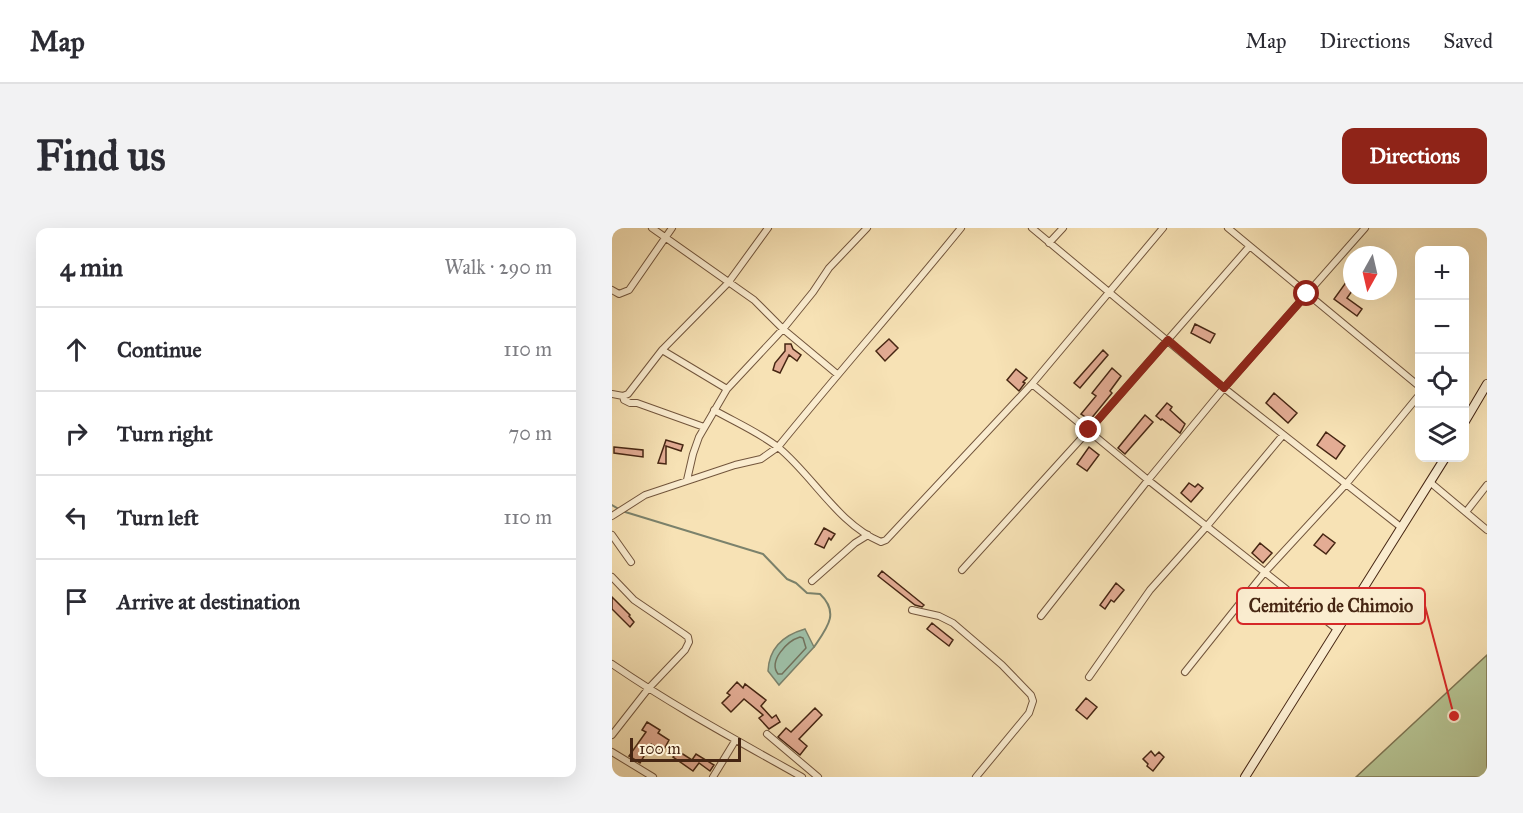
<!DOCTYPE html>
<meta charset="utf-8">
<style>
:root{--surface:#fff;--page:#f2f2f3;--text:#2b2b33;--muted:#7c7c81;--line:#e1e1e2;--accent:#8f2418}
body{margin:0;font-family:"IM FELL Great Primer",serif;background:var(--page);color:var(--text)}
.controls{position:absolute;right:18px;top:18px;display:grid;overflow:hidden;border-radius:12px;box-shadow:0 6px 24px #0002}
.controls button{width:54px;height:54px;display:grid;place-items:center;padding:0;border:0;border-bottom:2px solid var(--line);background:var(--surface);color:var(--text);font:30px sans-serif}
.compass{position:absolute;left:731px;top:18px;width:54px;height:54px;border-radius:50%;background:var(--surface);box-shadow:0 6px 24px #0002;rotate:188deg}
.scale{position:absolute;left:18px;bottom:15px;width:111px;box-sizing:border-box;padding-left:6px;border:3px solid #462613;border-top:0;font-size:16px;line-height:21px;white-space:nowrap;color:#462613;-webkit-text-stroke:4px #faeccf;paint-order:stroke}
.stop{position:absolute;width:18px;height:18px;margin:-14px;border:4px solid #8f2418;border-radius:50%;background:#fff}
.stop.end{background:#8f2418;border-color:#fff;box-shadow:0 2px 6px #0008}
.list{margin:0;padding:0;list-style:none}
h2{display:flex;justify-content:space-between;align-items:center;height:78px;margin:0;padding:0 24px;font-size:26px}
h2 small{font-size:20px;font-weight:400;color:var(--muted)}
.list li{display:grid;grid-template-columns:39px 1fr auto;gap:18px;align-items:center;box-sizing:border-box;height:84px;padding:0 24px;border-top:2px solid var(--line)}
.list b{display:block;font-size:22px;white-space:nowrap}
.list em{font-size:20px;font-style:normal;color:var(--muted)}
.icon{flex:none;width:33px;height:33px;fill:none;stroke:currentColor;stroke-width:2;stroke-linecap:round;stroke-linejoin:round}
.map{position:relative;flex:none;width:875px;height:549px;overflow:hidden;border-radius:12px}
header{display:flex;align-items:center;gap:36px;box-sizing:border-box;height:84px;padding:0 30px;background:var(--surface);border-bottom:2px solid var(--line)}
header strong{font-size:28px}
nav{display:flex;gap:33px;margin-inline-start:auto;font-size:21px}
.intro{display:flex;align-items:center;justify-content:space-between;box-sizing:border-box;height:144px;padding:0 36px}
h1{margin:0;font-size:42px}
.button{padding:15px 27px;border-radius:12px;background:var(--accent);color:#fff;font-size:21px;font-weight:700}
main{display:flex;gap:36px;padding:0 36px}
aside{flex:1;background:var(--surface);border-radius:12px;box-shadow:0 6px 24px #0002}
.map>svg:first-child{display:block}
.green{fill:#b6c493;stroke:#7e7553;stroke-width:1.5}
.water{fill:#9ebfa7;stroke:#7b826c;stroke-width:1.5}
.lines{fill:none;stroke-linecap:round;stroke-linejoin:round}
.shore{stroke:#72725d;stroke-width:1.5}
.stream{stroke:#7b826c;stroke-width:2}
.building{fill:#e3ac94;stroke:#462613;stroke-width:1.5}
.street-casing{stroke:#72553c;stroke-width:8}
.secondary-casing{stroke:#462613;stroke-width:10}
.street{stroke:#faeccf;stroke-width:6}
.secondary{stroke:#faeccf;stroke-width:8}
.route{stroke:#8f2418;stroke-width:8}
.leader{fill:none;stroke:#d62828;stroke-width:2}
.callout-dot{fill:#d62828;stroke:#faeccf;stroke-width:2}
.callout{fill:#faeccf;stroke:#d62828;stroke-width:2}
.callout-label{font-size:18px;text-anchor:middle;font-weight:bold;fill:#462613}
</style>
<header>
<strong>Map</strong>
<nav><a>Map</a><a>Directions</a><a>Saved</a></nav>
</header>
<div class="intro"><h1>Find us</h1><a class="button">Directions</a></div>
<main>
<aside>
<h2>4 min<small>Walk · 290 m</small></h2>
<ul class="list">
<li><svg class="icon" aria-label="ahead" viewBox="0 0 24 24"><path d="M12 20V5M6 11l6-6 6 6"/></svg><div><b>Continue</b></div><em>110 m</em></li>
<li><svg class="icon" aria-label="right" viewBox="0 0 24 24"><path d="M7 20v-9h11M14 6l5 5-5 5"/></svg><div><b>Turn right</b></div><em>70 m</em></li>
<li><svg class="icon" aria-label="left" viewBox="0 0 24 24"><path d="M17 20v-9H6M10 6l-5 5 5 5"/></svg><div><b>Turn left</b></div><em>110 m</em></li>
<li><svg class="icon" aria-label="arrive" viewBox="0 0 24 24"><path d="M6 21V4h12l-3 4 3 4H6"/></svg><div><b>Arrive at destination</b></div></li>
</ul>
</aside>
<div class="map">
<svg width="875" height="549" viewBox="0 0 875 549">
<rect width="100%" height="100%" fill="#f7e2b5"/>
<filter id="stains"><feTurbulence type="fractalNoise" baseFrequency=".00333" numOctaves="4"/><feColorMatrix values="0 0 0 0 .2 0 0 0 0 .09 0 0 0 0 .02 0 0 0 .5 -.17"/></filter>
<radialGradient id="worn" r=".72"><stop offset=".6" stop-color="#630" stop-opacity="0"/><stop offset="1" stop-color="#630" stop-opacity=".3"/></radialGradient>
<!-- green -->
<path class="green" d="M875 427V549H744Z"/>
<!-- water -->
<path class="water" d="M193 401 202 419 167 457 156 443C157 420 172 407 193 401Z"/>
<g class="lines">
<!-- shore -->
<path class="shore" d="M188 409 191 410 194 420 170 446H166C156 433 175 413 188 409Z"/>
<!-- stream -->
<path class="stream" d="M0 277 10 283 151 326 175 351 184 355 195 365 208 366C228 385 215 400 202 419"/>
</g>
<!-- building -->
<path class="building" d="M740 46V63L735 70 750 81 745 88 722 71Z
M583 96 603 106 598 115 579 105Z
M277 111 286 120 273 133 264 123Z
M173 116H179L181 121 189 127 185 133 177 127 168 145 161 142 163 135 173 123Z
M491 122 496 127 468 160 462 155Z
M500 140 509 148 498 163 500 165 478 192 469 186 484 168 480 165Z
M404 141 415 150 411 154 413 155 407 163 395 152Z
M662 165 685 185 676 195 654 175Z
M555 175 560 179 558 182 573 196 568 205 550 191 549 192 544 188Z
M533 187 541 194 513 226 506 220Z
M714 204 733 218 724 231 705 217Z
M54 212 71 217 69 223 54 218V236L46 235Z
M2 219 31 222V229L2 225Z
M477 219 487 227 475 243 465 236Z
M577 255 583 259 586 256 591 260 579 274 569 265Z
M212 300 223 306 219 312 217 310 212 320 203 316Z
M711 306 723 315 714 326 702 317Z
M648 315 660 325 651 335 640 325Z
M270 343 312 377 310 379 303 377 266 348Z
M504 355 512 362 502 374 499 372 493 381 488 377Z
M0 369 18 387 17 388 22 394 18 399 0 381Z
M320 395 341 412 337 418 315 401Z
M125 454 131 460 133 456 154 472 149 478 160 490 164 487 168 494 157 501 147 490 151 487 132 471 119 484 110 475 118 467 115 465Z
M474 470 485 479 475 491 464 482Z
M203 480 210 487 187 511 195 518 188 527 166 509 174 500 179 504Z
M35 494 48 502 46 505 57 512 51 523 39 516 28 535 17 528 34 504 30 502Z
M66 523 80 532 84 526 102 537 98 543 87 535 81 543 61 529Z
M539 523 543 528 547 524 552 529 541 543 535 538 536 536 531 531Z"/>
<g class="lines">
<defs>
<path id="street" d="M40 0 142 72 171 101 225 146
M420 0 612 160 790 300
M616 0 808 159
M437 15 451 0
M0 62 7 66 17 62 60 0
M50 122 115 161
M420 156 536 252 726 402
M0 166 11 168 16 166 50 122 116 55 156 0
M11 168 12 172 18 175H25L92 199
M102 182C121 193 150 206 167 220 201 248 226 296 269 314L274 312 420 156 551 0
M75 252 81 226 87 209 115 161 171 101 201 64 217 40 255 0
M819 255 875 302
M854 284 875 257
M0 288 33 267 123 237 149 231 166 219C226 145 289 74 349 0
M0 307 19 334
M350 342 477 202 637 19
M0 349 22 372 72 406 76 409 77 414 73 422 36 461 0 507
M200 353 243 315 256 307
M300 382 327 388 341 395 390 437 419 467 421 473 417 485 364 549
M429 388 536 252 612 160 753 0
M0 436C61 478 126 513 190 549
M573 444 652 345 735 255 808 166
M477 449 538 362 595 298 671 207
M155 506 206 549
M0 524 41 549
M101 549 123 513"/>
<path id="secondary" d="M852 195 875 156
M633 549 833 230"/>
</defs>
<!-- street casing -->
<use href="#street" class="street-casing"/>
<!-- secondary casing -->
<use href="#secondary" class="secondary-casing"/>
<!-- street -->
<use href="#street" class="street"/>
<!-- secondary -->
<use href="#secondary" class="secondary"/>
</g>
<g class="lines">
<!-- route -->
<path class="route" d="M477 202 556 112 612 160 695 66"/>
</g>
<!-- callouts -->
<path class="leader" d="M842 488L813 378"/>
<circle class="callout-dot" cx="842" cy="488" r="6"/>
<rect class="callout" x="625" y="360" width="188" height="36" rx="6"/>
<g class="callout-label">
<text x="719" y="384">Cemitério de Chimoio</text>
</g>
<rect width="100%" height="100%" filter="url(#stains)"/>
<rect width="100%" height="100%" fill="url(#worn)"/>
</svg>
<div class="controls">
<button>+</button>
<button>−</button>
<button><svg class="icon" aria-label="locate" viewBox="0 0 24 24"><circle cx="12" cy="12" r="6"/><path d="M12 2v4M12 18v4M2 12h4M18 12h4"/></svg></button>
<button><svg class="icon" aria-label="layers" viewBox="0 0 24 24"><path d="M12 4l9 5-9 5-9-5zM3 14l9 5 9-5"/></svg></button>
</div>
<svg class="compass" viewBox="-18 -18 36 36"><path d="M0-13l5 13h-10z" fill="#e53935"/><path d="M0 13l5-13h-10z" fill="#7c7c81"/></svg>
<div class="scale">100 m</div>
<div class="stop" style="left:695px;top:66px"></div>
<div class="stop end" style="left:477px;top:202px"></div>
</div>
</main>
